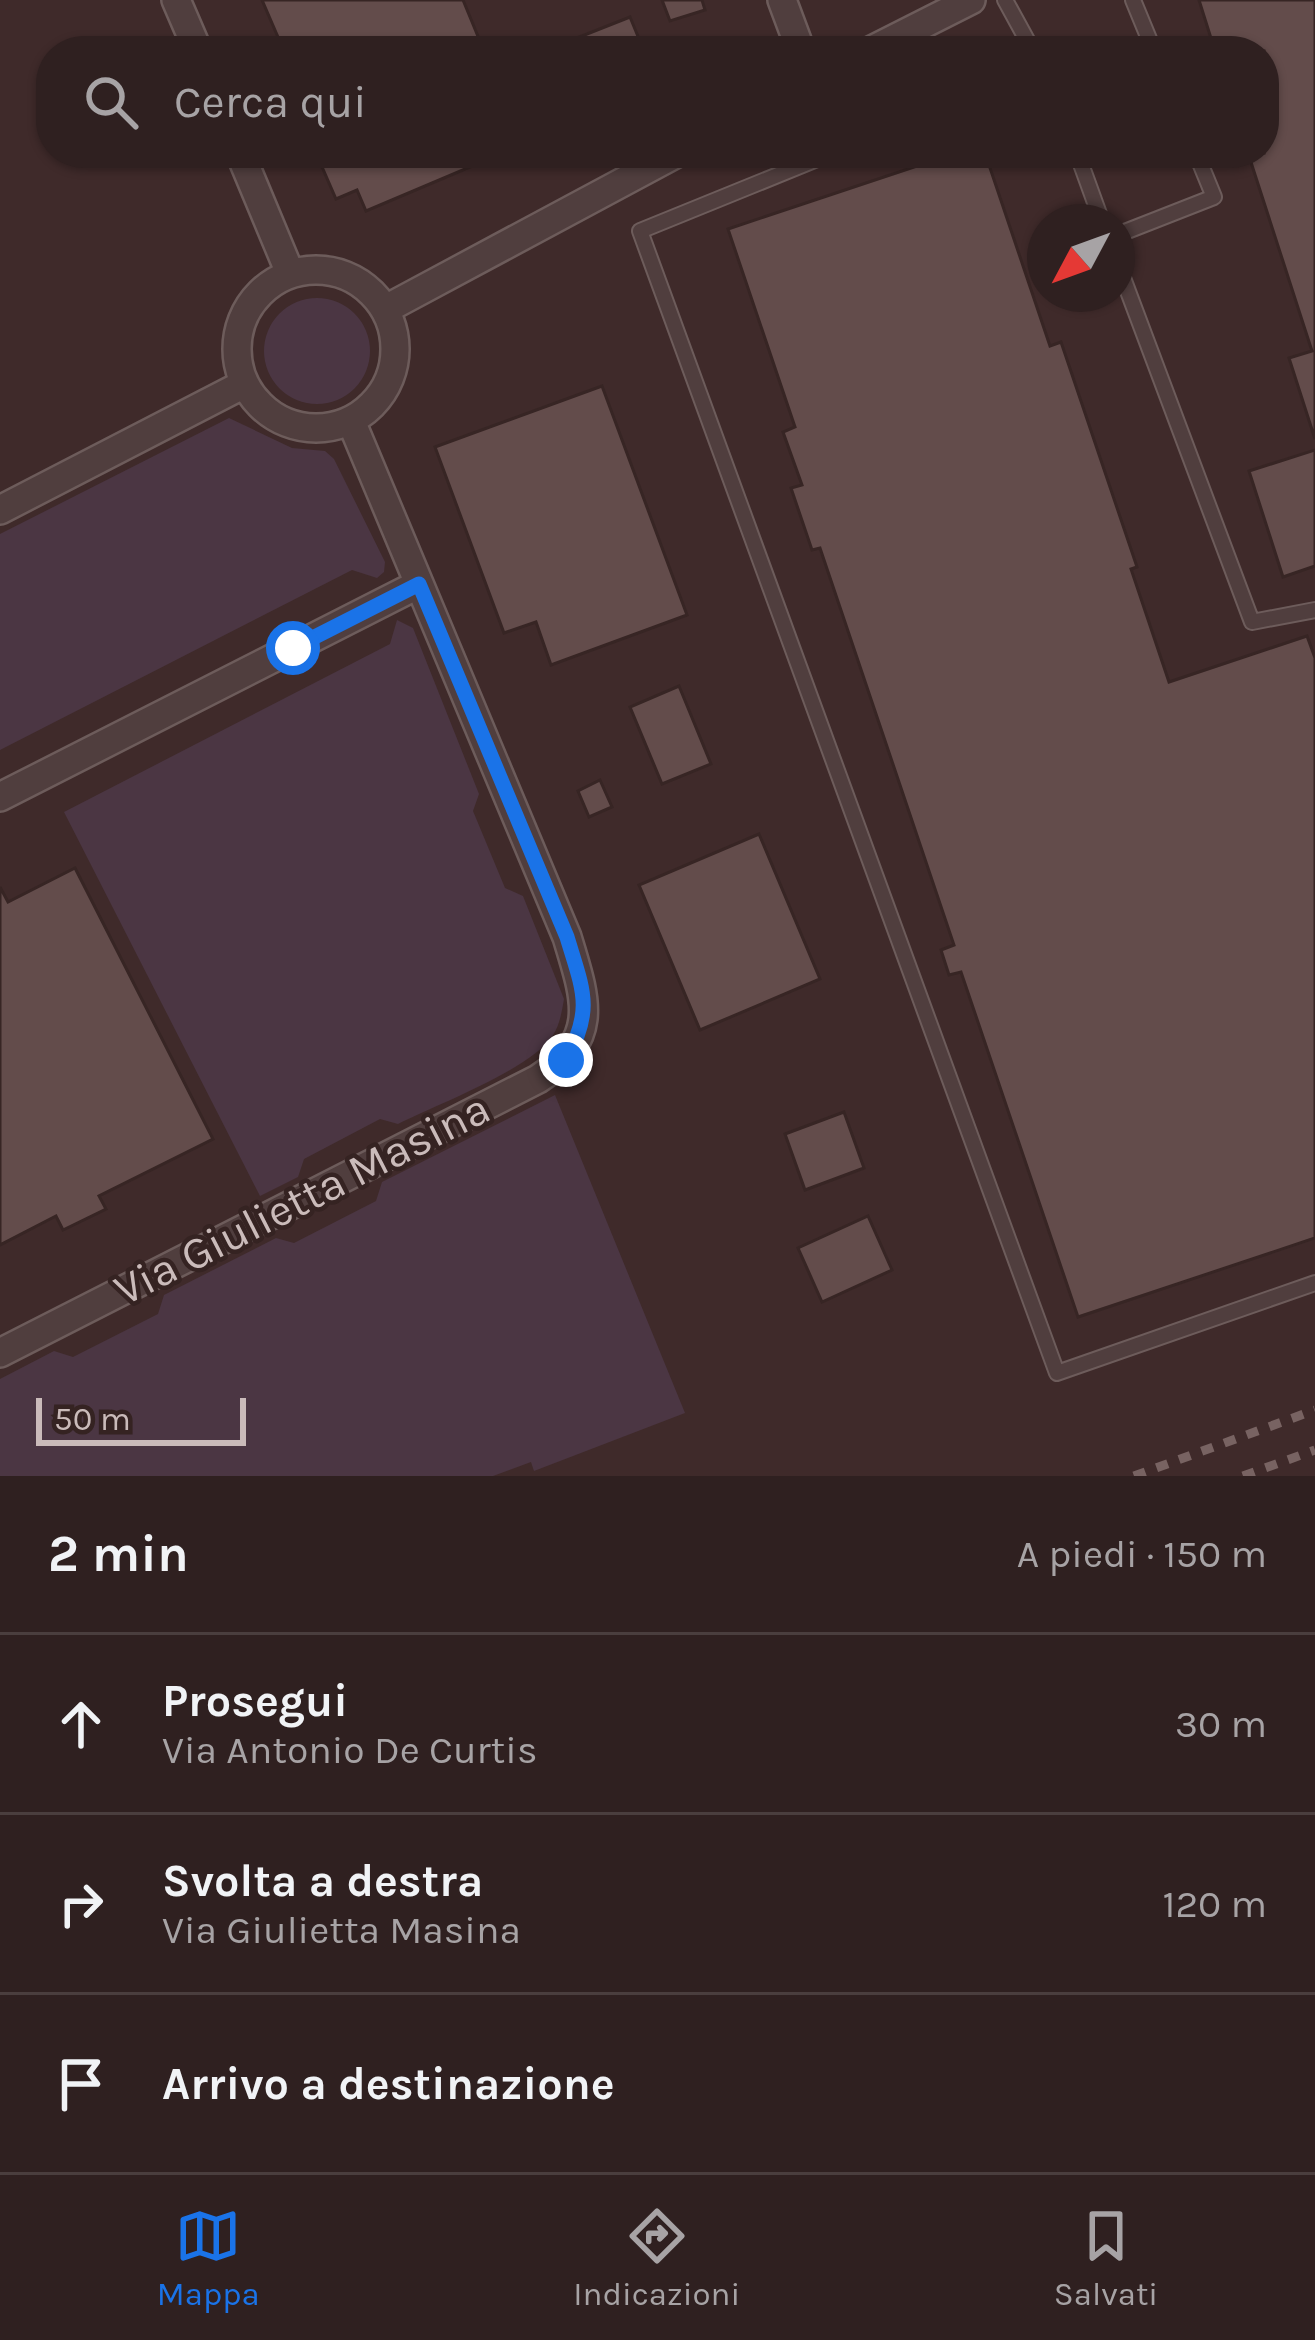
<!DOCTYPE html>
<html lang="it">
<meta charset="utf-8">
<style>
:root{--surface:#2f2020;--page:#3b2d2d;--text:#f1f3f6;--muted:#a7a3a5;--line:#4a3e3e;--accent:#1a73e8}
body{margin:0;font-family:Karla,sans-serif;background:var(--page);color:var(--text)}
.compass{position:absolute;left:1027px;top:204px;width:108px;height:108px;border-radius:50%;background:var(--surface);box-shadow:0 3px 9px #0004;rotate:229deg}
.scale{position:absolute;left:36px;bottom:30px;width:210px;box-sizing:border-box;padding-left:12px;border:6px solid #cabbba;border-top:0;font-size:33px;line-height:42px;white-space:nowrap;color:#cabbba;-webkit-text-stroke:9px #352322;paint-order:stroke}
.stop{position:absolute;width:36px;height:36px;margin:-27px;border:9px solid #1a73e8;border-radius:50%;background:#fff}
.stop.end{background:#1a73e8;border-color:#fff;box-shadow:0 3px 12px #0008}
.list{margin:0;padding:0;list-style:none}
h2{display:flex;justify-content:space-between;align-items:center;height:156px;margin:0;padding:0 48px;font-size:51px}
h2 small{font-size:39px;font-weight:400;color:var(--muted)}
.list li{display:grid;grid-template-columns:78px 1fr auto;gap:36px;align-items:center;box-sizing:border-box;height:180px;padding:0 48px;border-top:3px solid var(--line)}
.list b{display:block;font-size:45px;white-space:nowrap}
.list p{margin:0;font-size:39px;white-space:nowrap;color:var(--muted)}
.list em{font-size:39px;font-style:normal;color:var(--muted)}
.icon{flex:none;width:66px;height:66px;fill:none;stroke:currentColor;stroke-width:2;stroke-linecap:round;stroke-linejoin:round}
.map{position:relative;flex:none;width:1315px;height:1476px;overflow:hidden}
.search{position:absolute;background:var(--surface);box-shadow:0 3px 9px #0004;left:36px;right:36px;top:36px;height:132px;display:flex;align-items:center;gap:30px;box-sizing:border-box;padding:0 42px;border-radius:48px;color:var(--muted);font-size:45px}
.sheet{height:696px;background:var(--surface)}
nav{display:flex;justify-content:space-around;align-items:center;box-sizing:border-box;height:168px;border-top:3px solid var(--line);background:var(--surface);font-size:33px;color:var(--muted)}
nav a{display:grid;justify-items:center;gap:6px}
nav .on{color:var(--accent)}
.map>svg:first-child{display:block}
.green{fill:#4b3643}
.building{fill:#634c4b;stroke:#372524;stroke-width:3}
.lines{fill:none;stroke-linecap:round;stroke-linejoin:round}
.service-casing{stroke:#6d5c5b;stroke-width:18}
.minor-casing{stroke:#6d5c5b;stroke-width:32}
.service{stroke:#503e3e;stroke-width:14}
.minor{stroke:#503e3e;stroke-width:27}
.rail{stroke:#786362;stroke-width:9;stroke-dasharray:12 12;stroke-linecap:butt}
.route{stroke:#1a73e8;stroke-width:15}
.labels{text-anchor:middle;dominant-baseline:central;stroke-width:9;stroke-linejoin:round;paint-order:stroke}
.street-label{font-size:45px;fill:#cabbba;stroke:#352322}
</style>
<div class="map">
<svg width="1315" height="1476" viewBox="0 0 1315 1476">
<rect width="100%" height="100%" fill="#3f2a2a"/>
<!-- green -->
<path class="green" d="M264 351a53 53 0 1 1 106 0a53 53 0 1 1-106 0Z
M229 418 292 448 325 451 334 459 385 562 384 572 377 578 352 570 0 750V534Z
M397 620 413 628 479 794 473 811 505 888 523 896 564 999C562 1010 560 1025 553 1035 532 1069 436 1105 398 1124L380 1119 304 1159 298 1177 260 1196 64 812 390 644Z
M555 1095 685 1413 534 1471 531 1462 493 1476H0V1379L54 1351 73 1357 158 1314 164 1295 276 1238 294 1243 376 1201 382 1182Z"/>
<!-- building -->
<path class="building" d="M262 0H463L484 51H284Z
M662 0H702L705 10 670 21Z
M1199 0H1315V439L1289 358 1312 351 1248 153H1264V51H1215Z
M630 17 644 51H544Z
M316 153H503L366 211 357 190 336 199Z
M956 153H985L1050 346 1061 342 1137 567 1131 569 1169 682 1307 636 1315 658V1238L1078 1317 961 972 949 975 941 950 954 945 820 548 812 550 791 488 802 485 783 432 795 427 728 229Z
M602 386 687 615 551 665 536 622 504 633 435 447Z
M1315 450V566L1283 577 1249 471Z
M679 686 711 764 662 784 630 707Z
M600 780 612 807 589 817 578 791Z
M759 834 820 979 700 1030 639 885Z
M75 868 213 1139 99 1196 106 1209 63 1230 56 1216 0 1245V887L8 902Z
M844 1112 864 1168 805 1190 785 1134Z
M868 1216 892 1270 822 1302 798 1248Z"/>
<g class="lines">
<defs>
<path id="service" d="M1005 0 1033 51
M1133 0 1154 51
M832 153 640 231 1057 1373 1315 1283
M1077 153 1102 222
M1117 235 1214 197 1196 153
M1117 262 1252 622 1315 610"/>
<path id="minor" d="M176 0 198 51
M782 0 801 51
M870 51 971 0
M240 153 290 273
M237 349a79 79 0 1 1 158 0a79 79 0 1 1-158 0Z
M386 309 677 153
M0 510 244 384
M0 797 419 584
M0 1353 538 1079C601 1038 586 1000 567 937L351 421"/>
</defs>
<!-- service casing -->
<use href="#service" class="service-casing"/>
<!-- minor casing -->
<use href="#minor" class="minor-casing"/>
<!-- service -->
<use href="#service" class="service"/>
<!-- minor -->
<use href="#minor" class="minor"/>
<!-- rail -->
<path class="rail" d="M1134 1476 1315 1410
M1243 1476 1315 1450"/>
</g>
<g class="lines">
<!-- route -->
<path class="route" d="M293 648 419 584 567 937C583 990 594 1009 566 1060"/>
</g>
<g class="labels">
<!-- street labels -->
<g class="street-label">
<text transform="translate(302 1199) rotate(-27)">Via Giulietta Masina</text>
</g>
</g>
</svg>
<svg class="compass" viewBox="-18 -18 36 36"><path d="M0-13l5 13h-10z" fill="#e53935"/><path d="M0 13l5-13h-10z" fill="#a7a3a5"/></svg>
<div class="scale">50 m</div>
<div class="stop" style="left:293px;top:648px"></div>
<div class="stop end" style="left:566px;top:1060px"></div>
<div class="search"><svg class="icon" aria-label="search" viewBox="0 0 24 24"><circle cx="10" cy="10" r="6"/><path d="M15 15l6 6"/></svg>Cerca qui</div>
</div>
<section class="sheet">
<h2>2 min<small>A piedi · 150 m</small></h2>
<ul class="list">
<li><svg class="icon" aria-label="ahead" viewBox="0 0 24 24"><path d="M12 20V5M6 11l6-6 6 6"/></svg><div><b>Prosegui</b><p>Via Antonio De Curtis</p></div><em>30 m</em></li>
<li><svg class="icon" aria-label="right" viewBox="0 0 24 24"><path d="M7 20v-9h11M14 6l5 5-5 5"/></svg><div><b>Svolta a destra</b><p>Via Giulietta Masina</p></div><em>120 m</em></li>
<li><svg class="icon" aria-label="arrive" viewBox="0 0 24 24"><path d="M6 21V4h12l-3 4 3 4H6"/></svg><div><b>Arrivo a destinazione</b></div></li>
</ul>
</section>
<nav>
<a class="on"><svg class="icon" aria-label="map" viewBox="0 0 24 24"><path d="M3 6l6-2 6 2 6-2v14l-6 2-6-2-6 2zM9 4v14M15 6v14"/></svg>Mappa</a>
<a><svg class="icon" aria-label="directions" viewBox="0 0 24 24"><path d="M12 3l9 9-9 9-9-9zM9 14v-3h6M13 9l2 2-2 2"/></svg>Indicazioni</a>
<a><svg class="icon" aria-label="saved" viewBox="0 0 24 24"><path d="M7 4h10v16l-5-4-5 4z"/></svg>Salvati</a>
</nav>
